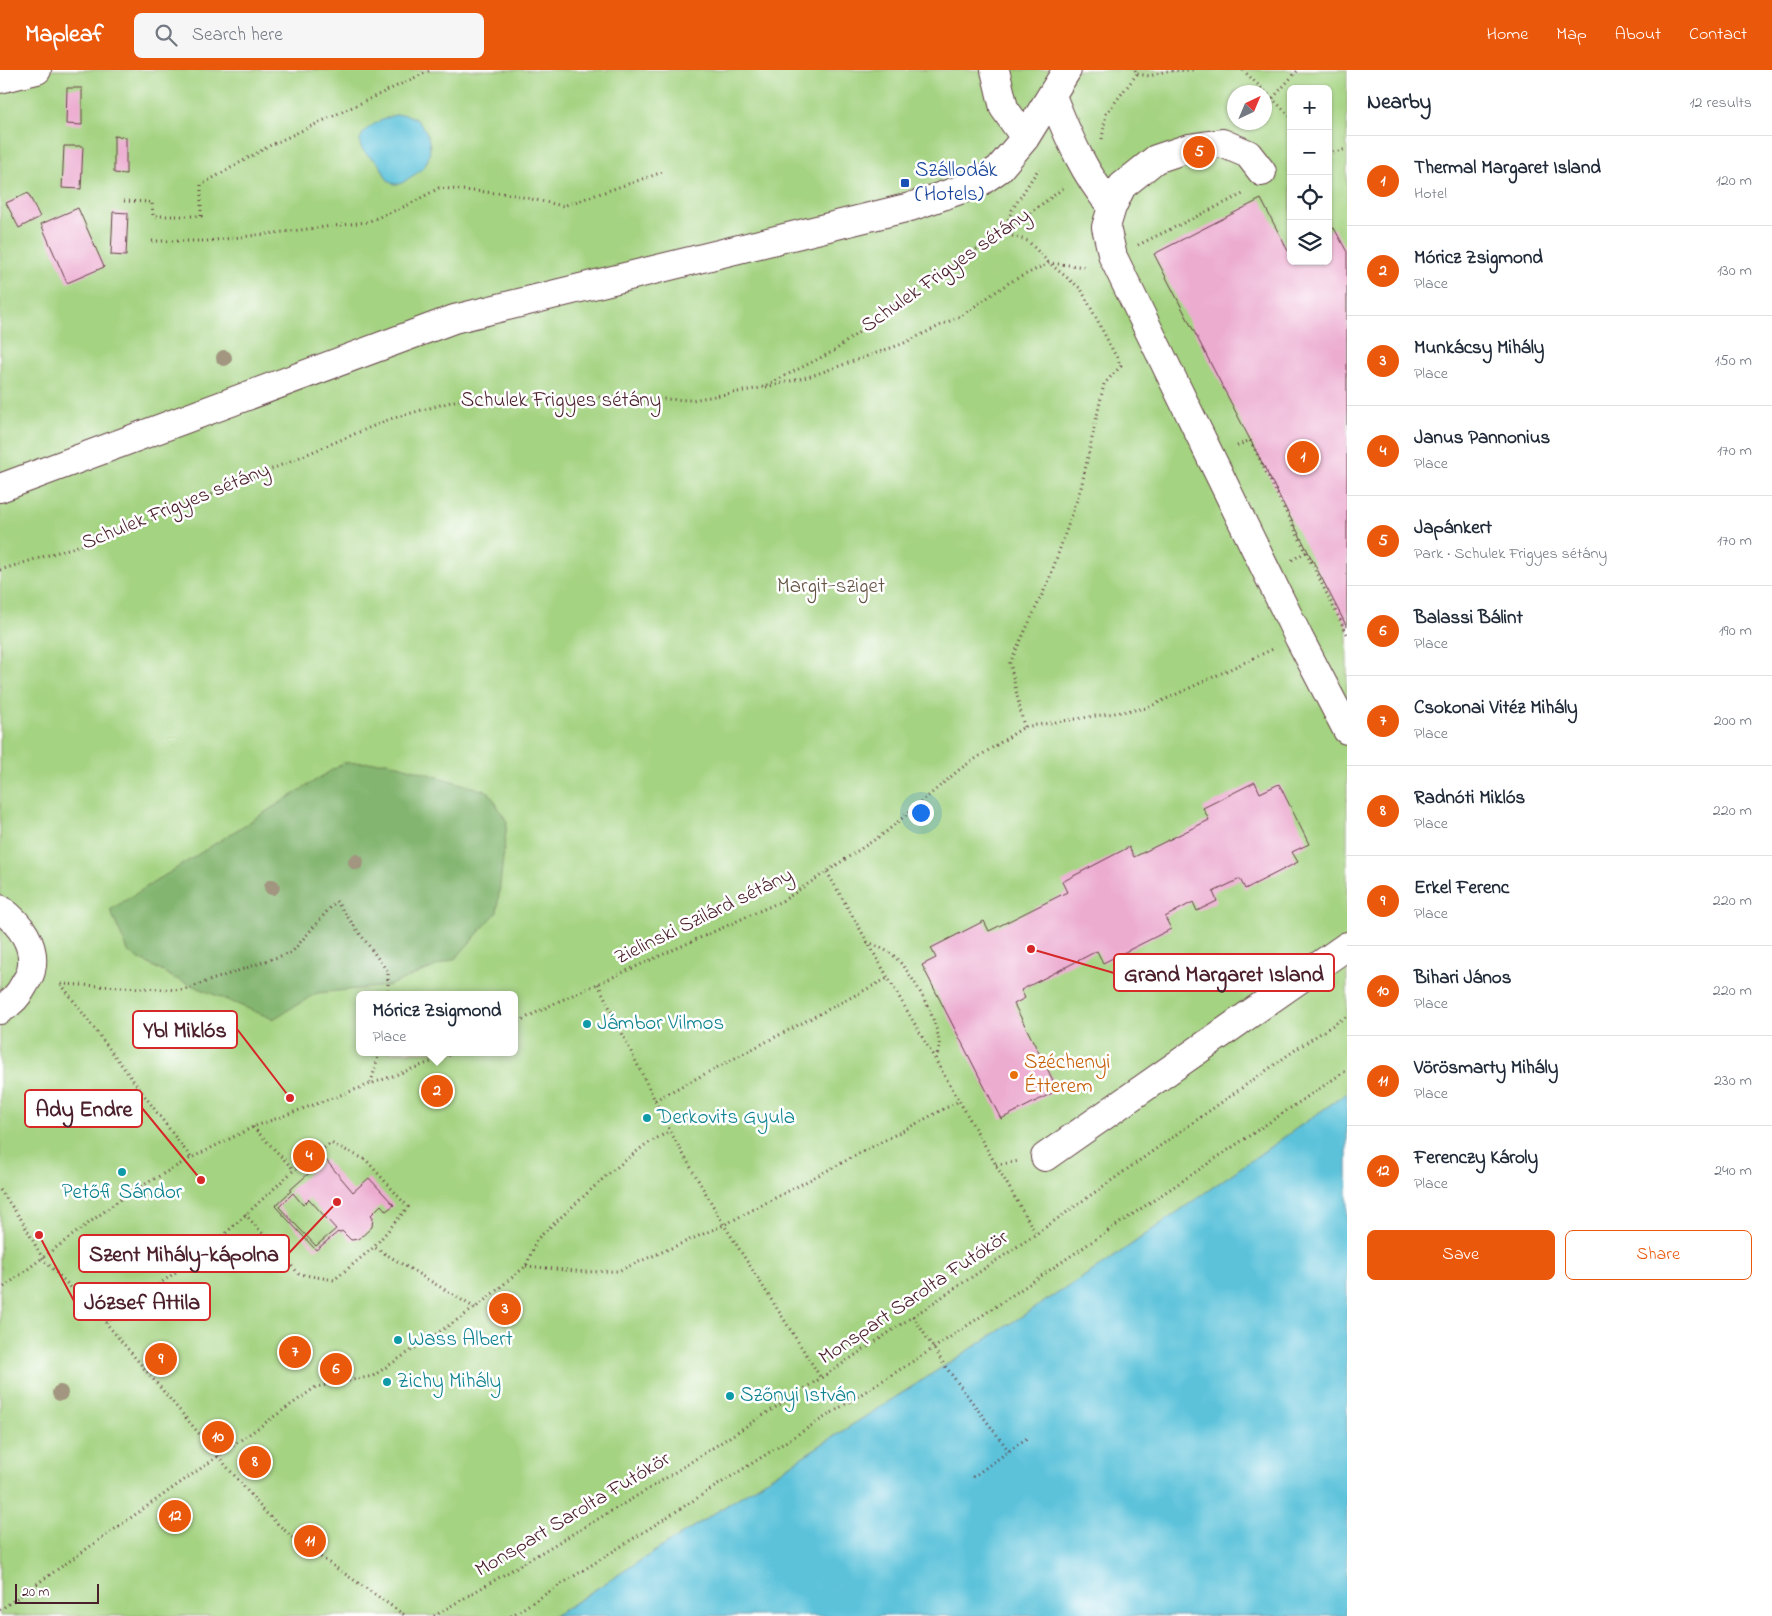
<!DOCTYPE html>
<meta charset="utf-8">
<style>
:root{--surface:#fff;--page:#f6f6f7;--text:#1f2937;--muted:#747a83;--line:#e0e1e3;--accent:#ea580c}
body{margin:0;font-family:"Indie Flower",sans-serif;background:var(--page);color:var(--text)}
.controls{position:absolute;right:15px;top:15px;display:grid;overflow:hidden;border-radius:8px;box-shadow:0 1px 4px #0004}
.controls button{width:45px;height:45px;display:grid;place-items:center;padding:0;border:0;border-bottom:1px solid var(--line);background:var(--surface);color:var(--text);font:25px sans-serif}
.compass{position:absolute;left:1227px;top:15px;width:45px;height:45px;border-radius:50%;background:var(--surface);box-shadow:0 1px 4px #0004;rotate:44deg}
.scale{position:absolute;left:15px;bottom:12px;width:84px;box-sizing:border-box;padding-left:5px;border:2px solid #4a1f2b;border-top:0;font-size:14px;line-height:18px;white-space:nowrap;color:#4a1f2b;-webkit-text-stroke:4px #fff;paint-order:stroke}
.you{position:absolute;left:920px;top:742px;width:18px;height:18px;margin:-12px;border:4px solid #fff;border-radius:50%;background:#1a73e8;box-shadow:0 0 0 8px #1a73e833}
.badge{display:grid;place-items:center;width:32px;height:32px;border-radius:50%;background:var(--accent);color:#fff;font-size:16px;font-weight:700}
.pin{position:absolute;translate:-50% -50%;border:2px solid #fff;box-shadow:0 1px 5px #0006}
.popup{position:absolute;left:356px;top:921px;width:162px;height:65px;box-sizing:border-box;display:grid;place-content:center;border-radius:8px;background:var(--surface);filter:drop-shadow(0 1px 4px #0005);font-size:16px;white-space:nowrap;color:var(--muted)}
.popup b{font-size:19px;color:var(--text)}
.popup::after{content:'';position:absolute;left:50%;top:100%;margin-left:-10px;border:10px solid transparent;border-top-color:var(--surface)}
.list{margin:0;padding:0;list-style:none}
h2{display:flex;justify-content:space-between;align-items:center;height:65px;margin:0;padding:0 20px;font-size:21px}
h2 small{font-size:16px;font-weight:400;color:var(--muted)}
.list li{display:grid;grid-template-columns:32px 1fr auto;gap:15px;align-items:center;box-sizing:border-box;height:90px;padding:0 20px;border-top:1px solid var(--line)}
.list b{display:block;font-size:19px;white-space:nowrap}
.list p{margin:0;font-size:16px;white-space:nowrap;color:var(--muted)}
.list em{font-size:16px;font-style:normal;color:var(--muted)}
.actions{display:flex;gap:10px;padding:15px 20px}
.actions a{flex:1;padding:11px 0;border:1px solid var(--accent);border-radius:8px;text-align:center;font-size:18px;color:var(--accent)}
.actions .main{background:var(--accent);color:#fff}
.icon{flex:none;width:28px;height:28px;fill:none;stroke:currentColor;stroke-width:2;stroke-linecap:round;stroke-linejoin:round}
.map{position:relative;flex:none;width:1347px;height:1546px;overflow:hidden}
header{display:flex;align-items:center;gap:30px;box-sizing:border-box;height:70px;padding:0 25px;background:var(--accent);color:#fff}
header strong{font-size:24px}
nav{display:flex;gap:28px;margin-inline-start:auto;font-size:18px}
.search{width:350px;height:45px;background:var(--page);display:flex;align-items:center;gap:12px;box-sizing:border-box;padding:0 18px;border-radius:8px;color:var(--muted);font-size:19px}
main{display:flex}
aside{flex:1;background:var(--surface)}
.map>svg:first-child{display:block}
.green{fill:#a4d381;stroke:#777956;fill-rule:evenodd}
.forest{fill:#83b56f;stroke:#666a4d}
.water{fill:#5cc2da;stroke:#537082}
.building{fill:#ecacd0;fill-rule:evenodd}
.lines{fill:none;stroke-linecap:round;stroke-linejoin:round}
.minor-casing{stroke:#623d43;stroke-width:30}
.path{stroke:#623d43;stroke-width:3;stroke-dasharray:1 4;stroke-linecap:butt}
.minor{stroke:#fff;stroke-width:28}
.tree{fill:#a29680}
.transit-dot{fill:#1a4fb4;stroke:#fff;stroke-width:2}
.culture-dot{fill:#0f9aa8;stroke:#fff;stroke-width:2}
.food-dot{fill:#e8710a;stroke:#fff;stroke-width:2}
.labels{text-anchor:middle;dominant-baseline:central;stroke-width:5;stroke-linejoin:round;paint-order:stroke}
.transit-label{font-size:21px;fill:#164399;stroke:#fff;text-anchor:start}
.street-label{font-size:21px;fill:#4a1f2b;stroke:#fff}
.park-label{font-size:21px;fill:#655545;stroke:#fff}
.culture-label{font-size:21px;fill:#0d838f;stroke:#fff;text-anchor:start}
.food-label{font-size:21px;fill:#c56008;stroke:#fff;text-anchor:start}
.leader{fill:none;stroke:#d62828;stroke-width:2}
.callout-dot{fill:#d62828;stroke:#fff;stroke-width:2}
.callout{fill:#fff;stroke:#d62828;stroke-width:2}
.callout-label{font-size:22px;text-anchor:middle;font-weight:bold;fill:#4a1f2b}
</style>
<header>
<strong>Mapleaf</strong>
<div class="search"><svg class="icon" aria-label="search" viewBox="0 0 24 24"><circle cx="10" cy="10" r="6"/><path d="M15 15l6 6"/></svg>Search here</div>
<nav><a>Home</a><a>Map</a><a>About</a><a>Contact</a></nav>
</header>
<main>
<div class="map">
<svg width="1347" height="1546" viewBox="0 0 1347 1546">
<rect width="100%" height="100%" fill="#fff"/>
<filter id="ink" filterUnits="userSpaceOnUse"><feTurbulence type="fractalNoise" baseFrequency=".02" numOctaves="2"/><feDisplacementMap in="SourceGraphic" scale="10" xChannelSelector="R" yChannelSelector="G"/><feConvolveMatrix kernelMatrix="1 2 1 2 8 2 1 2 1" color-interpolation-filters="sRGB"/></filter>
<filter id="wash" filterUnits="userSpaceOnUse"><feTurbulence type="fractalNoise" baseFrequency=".0096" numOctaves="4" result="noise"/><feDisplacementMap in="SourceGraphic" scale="20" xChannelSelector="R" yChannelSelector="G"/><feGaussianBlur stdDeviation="1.12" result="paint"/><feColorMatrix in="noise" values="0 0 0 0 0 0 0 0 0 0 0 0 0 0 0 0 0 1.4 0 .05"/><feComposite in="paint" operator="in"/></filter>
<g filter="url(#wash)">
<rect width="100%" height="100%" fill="#ede5c8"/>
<!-- green -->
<path class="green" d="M0 0H1347V1023L1105 1193 554 1546H0ZM1291 19H1328V191H1291ZM1234 22H1264V52H1234ZM360 925H514V982H360Z"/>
<!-- forest -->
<path class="forest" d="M388 692 489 722 507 752 497 842 456 888 388 916 317 923 273 949 174 908 129 883 110 840 343 693Z"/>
<!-- water -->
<path class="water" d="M395 45C399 45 404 44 407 45 425 50 436 77 426 93 423 100 416 104 409 108 406 111 400 115 395 114 386 114 384 100 379 94 374 88 366 86 362 79 352 61 383 49 395 45Z
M1347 1023V1546H554L1105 1193Z"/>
<g id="blocks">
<!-- building -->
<path class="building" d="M67 18H82V55L66 54Z
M114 66 126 67V104L114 103Z
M64 76H83L81 119 62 118Z
M28 123 40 147 19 158 6 133Z
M1261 129 1288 181 1291 180V191H1328V161L1334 158 1347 182V557L1154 184Z
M78 138 104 197 67 213 41 154Z
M113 142 128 143 126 186 111 185Z
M1255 712 1260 723 1279 714 1309 774 1292 782 1298 792 1245 819 1240 809 1213 822 1217 831 1197 841 1193 832 1165 847 1171 859 1103 893 1097 881 1021 920 1025 928 1014 934 1058 1020 1001 1049 922 895 936 888 931 878 984 851 989 861 1067 822 1062 812 1129 777 1134 787 1209 750 1203 738Z
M325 1089 353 1122 369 1108 394 1135 386 1141 381 1135 371 1145 373 1147 372 1157 359 1169 351 1170 342 1161 339 1163 338 1162 316 1180 275 1136 291 1121 290 1120ZM293 1123 303 1135 309 1129 336 1159 316 1176 279 1137Z"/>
</g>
</g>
<g filter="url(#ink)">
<use href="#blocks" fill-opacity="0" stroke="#623d43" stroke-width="1"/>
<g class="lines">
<defs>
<path id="minor" d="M995 0 1004 38 1025 68
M0 9 37 0
M1052 26C1068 66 1084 104 1112 137
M1262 102 1248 84 1222 73 1189 78 1156 89 1122 116 1112 137 1106 157 1113 187 1299 568 1347 660
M0 418 454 249 910 137 977 114 999 99 1025 68 1067 0
M0 839C20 853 37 875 31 901 30 906 26 911 24 915 19 925 10 934 0 940
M1045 1087 1347 876"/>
</defs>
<!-- minor casing -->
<use href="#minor" class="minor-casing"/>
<!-- path -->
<path class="path" d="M1135 0 1137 4 1150 6 1166 1 1194 0
M1243 0 1291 47
M1273 28 1298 0
M1102 69 1106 44 1137 4
M1328 83 1347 79
M124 131 152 132 153 146H201V115L269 76 431 0
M152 171H207L367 152 408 135 439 118 509 124 563 136 663 102
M1138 175 1245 123
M766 317 811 306 902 274 962 245 1010 212 1049 193 1087 197
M1237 376 1250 370 1347 564
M1292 490 1306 482
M0 500 123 462 390 349 458 330 569 326 692 330 761 318 834 281 931 208 1003 163 1065 117
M1024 657 1010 593 1049 510 1081 418 1104 314 1121 296 1081 219 1049 193 1028 171 1003 163 1012 140 1039 98
M827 802 1036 1164
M867 872C877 876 887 880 895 887 912 903 937 948 939 972 940 978 937 985 936 991
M61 914 183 920 292 882 336 831 388 902V925
M61 914 191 1088
M598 914 670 1061 724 1155 821 1308
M514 954 555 933 784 830 886 762 960 699 1024 657 1147 638 1273 579
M371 1013 379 982
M655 1030 888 908
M253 1057 294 1100
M996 1095 1019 1091
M0 1120 21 1149 43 1189 106 1253 265 1442 293 1468 406 1546
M245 1144 299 1204 334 1210 374 1177 475 1238
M526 1196 585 1202 618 1201 724 1155 959 1031
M0 1220 126 1125 191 1088 253 1057 458 982
M913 1246 945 1296 1009 1381
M106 1253 213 1175 294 1100 331 1073 366 1090 408 1137 374 1177
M973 1407 1027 1368
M0 1540 316 1317 373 1306 475 1238 526 1196 537 1169 607 1105 645 1075 670 1061
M434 1546 652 1417 821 1308 1036 1164 1298 978 1347 946
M511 1546 934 1278 1347 1000"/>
<!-- minor -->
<use href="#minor" class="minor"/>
</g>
<!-- trees -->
<g class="tree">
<circle cx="224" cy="288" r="8"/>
<circle cx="356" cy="792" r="8"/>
<circle cx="272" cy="817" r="8"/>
<circle cx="60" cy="1323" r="8"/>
</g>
</g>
<!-- markers -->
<rect class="transit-dot" x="900" y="108" width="10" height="10" rx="2.5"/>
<g class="culture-dot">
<circle cx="587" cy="954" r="5"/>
<circle cx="647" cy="1048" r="5"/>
<circle cx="122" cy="1102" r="5"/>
<circle cx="398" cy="1270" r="5"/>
<circle cx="387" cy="1312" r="5"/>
<circle cx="730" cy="1326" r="5"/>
</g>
<circle class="food-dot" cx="1014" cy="1005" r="5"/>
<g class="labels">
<!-- transit labels -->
<g class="transit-label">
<text x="915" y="101">Szállodák<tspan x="915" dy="24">(Hotels)</tspan></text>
</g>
<!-- street labels -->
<g class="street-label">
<text transform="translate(946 201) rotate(-35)">Schulek Frigyes sétány</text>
<text x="561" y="331">Schulek Frigyes sétány</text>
<text transform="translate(176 437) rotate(-22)">Schulek Frigyes sétány</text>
<text transform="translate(704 847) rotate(-26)">Zielinski Szilárd sétány</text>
<text transform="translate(914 1228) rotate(-34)">Monspart Sarolta Futókör</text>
<text transform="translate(573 1445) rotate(-31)">Monspart Sarolta Futókör</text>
</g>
<!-- park labels -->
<g class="park-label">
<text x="831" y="517">Margit-sziget</text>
</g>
<!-- culture labels -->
<g class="culture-label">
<text x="597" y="954">Jámbor Vilmos</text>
<text x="657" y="1048">Derkovits Gyula</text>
<text x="122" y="1123" text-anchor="middle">Petőfi Sándor</text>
<text x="408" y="1270">Wass Albert</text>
<text x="397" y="1312">Zichy Mihály</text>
<text x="740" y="1326">Szőnyi István</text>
</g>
<!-- food labels -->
<g class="food-label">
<text x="1024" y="993">Széchenyi<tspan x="1024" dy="24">Étterem</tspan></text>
</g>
</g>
<!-- callouts -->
<path class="leader" d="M1031 879L1114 903M290 1028L237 959M201 1110L142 1038M337 1132L289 1183M39 1165L74 1231"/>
<g class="callout-dot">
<circle cx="1031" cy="879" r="5"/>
<circle cx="290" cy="1028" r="5"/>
<circle cx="201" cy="1110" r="5"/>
<circle cx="337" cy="1132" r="5"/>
<circle cx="39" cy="1165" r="5"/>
</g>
<g class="callout">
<rect x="1114" y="884" width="220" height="37" rx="5"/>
<rect x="133" y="941" width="104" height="37" rx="5"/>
<rect x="25" y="1020" width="117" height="37" rx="5"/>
<rect x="79" y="1165" width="210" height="37" rx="5"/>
<rect x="74" y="1213" width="136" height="37" rx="5"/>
</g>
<g class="callout-label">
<text x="1224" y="911">Grand Margaret Island</text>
<text x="185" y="967">Ybl Miklós</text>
<text x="84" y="1046">Ady Endre</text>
<text x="184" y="1191">Szent Mihály-kápolna</text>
<text x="142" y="1239">József Attila</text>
</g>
</svg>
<div class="controls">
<button>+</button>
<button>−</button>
<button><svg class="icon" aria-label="locate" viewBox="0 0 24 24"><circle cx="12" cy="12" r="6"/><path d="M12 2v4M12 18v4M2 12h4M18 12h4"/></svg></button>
<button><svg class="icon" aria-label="layers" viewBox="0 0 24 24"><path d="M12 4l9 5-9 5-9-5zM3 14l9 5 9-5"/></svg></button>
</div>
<svg class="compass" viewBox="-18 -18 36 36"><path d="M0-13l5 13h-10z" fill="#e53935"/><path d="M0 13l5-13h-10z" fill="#747a83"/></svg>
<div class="scale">20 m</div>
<div class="you"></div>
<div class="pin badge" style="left:1303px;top:387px">1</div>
<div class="pin badge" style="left:437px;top:1021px">2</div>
<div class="popup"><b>Móricz Zsigmond</b>Place</div>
<div class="pin badge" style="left:505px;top:1239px">3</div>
<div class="pin badge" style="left:309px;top:1086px">4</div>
<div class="pin badge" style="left:1199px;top:82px">5</div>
<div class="pin badge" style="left:336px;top:1299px">6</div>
<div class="pin badge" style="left:295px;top:1282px">7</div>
<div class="pin badge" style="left:255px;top:1392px">8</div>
<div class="pin badge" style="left:161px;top:1289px">9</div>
<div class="pin badge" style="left:218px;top:1367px">10</div>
<div class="pin badge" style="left:310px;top:1471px">11</div>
<div class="pin badge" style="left:175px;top:1446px">12</div>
</div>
<aside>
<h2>Nearby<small>12 results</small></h2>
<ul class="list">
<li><span class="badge">1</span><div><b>Thermal Margaret Island</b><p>Hotel</p></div><em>120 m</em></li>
<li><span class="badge">2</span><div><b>Móricz Zsigmond</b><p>Place</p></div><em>130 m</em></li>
<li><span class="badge">3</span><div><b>Munkácsy Mihály</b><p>Place</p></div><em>150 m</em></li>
<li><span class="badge">4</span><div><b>Janus Pannonius</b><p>Place</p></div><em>170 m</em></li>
<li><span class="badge">5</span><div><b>Japánkert</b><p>Park · Schulek Frigyes sétány</p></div><em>170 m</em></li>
<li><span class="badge">6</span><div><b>Balassi Bálint</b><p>Place</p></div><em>190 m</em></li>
<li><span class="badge">7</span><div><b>Csokonai Vitéz Mihály</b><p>Place</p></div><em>200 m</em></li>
<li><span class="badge">8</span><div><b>Radnóti Miklós</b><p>Place</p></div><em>220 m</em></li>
<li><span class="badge">9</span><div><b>Erkel Ferenc</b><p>Place</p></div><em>220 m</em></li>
<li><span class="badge">10</span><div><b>Bihari János</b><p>Place</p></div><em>220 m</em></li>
<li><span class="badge">11</span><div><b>Vörösmarty Mihály</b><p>Place</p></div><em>230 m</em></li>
<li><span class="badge">12</span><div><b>Ferenczy Károly</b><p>Place</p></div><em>240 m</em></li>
</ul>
<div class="actions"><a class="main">Save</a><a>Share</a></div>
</aside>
</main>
